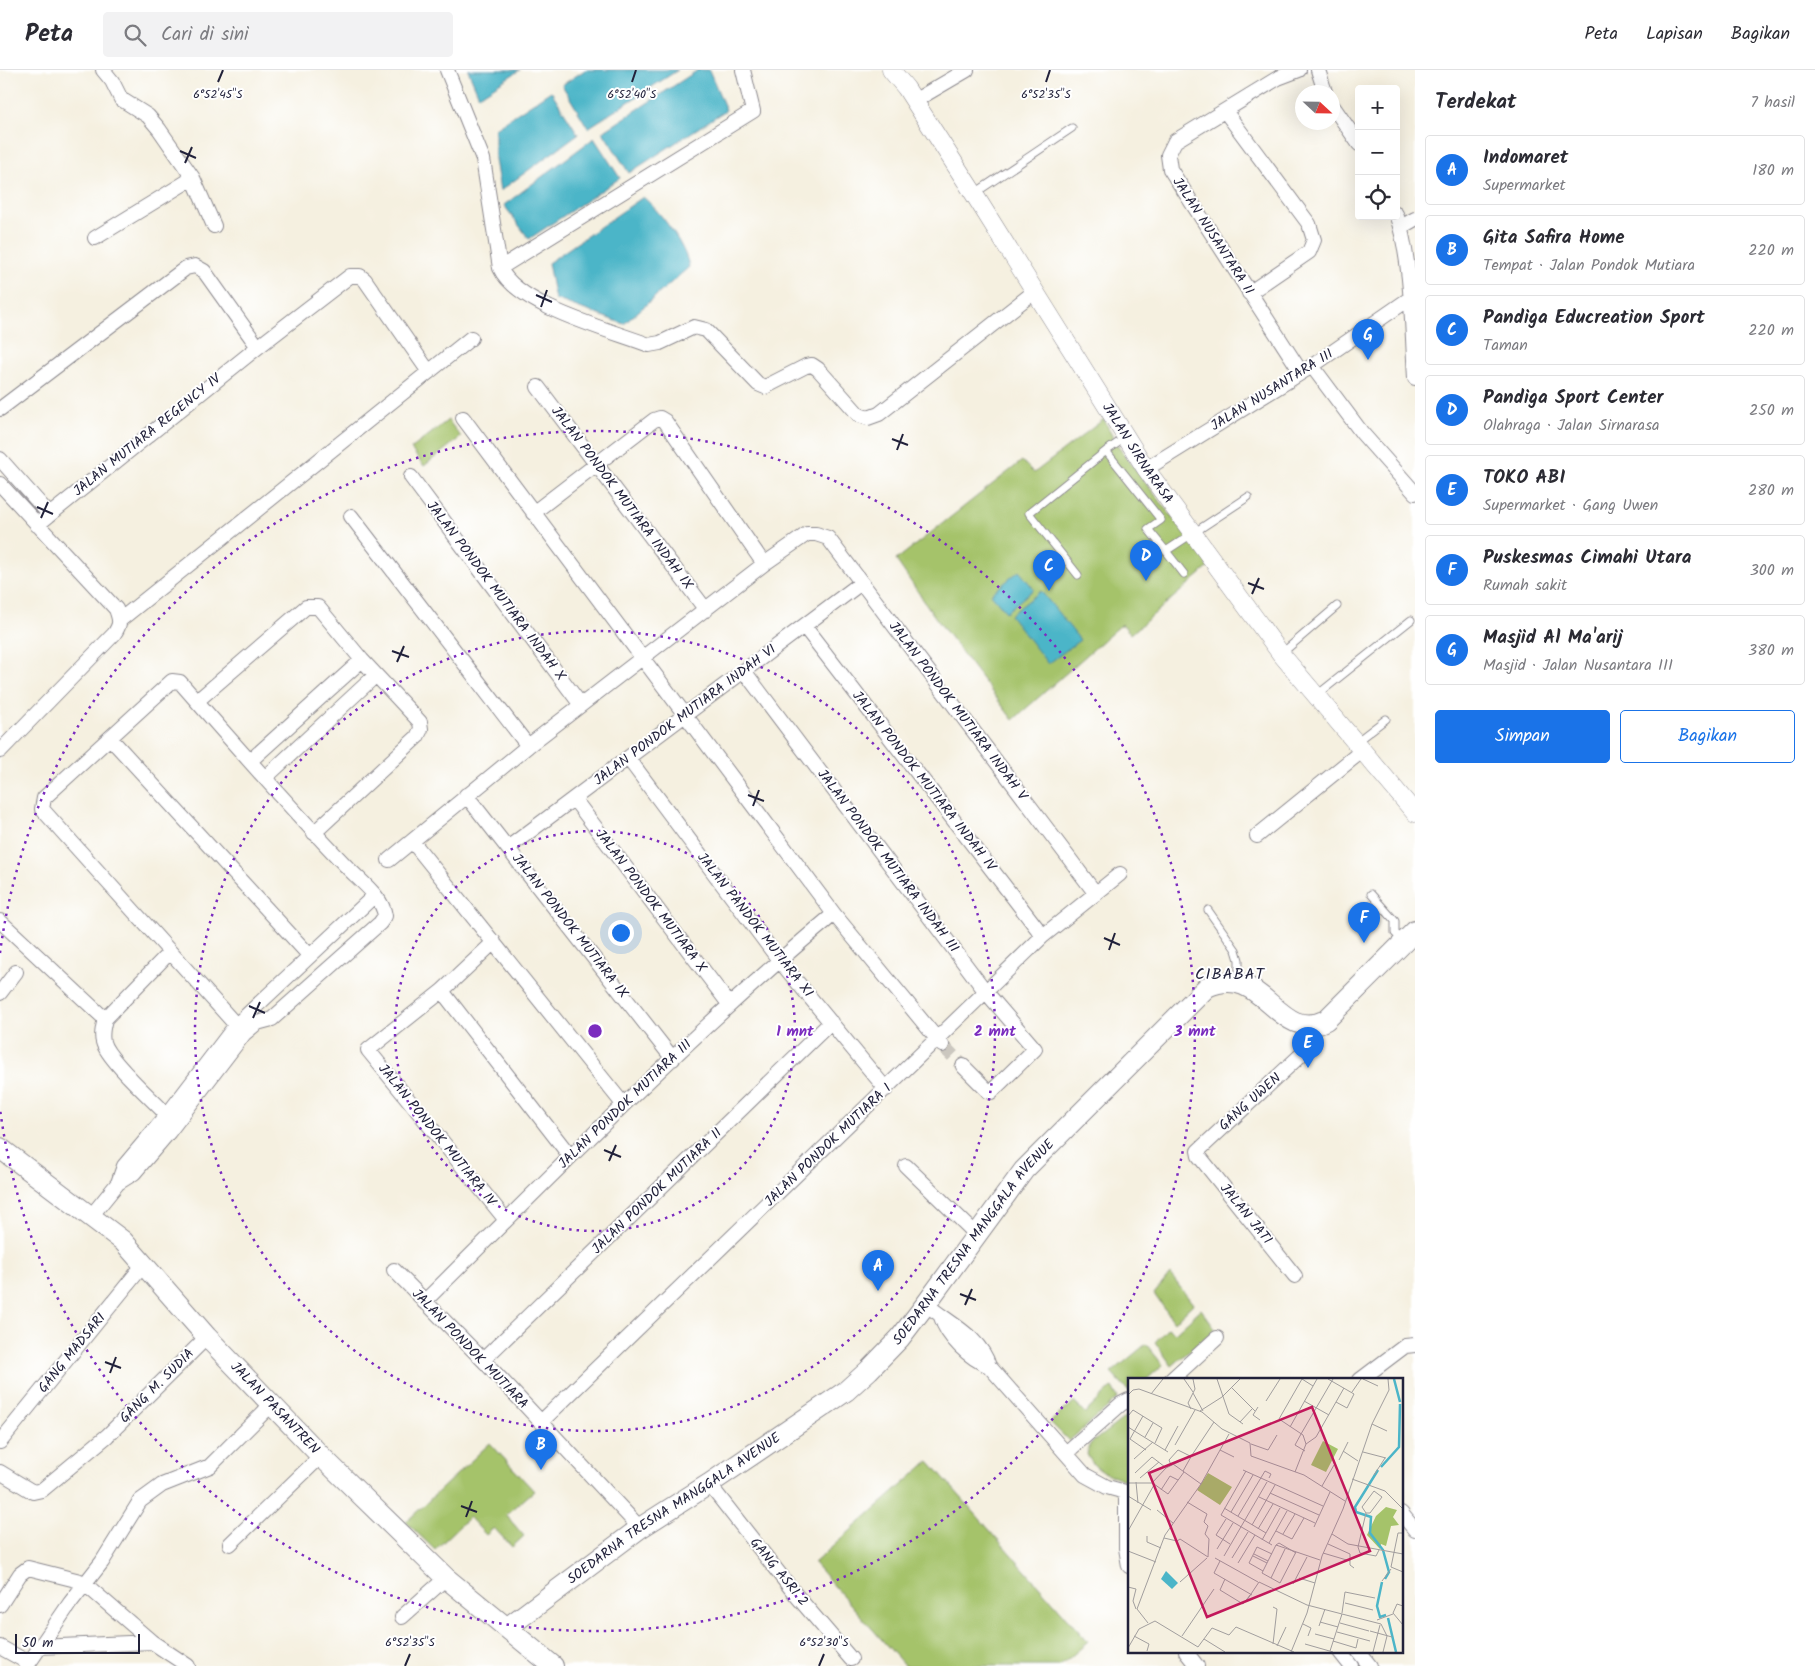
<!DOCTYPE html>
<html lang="id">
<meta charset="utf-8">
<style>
:root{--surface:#fff;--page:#f2f2f3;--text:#2b2b33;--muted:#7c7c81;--line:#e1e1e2;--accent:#1a73e8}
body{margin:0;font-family:Kalam,sans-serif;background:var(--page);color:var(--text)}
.controls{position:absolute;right:15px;top:15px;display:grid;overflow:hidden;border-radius:5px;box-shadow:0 5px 20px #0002}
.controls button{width:45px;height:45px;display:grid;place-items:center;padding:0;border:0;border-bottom:1px solid var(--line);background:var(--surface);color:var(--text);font:25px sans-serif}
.compass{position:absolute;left:1295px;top:15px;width:45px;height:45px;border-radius:50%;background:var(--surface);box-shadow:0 5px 20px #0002;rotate:112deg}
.scale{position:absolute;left:15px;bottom:12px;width:125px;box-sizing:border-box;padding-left:5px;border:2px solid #22223b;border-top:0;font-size:14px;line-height:18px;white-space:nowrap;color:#22223b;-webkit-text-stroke:4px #fff;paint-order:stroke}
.you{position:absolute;left:620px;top:862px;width:18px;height:18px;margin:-12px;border:4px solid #fff;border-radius:50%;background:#1a73e8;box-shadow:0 0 0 8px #1a73e833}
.badge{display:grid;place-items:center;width:32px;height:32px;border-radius:50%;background:var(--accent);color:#fff;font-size:16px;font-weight:700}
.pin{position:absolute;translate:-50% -41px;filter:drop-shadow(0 1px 2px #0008)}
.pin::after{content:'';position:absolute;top:26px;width:18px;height:15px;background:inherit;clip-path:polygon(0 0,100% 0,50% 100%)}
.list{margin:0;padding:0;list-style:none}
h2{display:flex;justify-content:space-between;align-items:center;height:65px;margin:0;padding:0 20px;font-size:21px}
h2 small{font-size:16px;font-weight:400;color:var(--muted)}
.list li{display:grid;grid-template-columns:32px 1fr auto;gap:15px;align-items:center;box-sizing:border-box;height:70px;margin:0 10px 10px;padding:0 10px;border:1px solid var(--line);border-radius:5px}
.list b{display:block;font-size:19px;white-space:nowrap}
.list p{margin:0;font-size:16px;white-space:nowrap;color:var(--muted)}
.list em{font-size:16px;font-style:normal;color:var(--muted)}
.actions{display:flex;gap:10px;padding:15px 20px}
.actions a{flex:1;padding:11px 0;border:1px solid var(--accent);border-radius:5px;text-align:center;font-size:18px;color:var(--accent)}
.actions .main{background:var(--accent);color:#fff}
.icon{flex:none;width:28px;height:28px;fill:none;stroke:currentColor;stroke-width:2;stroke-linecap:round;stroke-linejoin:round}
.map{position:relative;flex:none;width:1415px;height:1596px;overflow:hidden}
header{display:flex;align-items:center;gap:30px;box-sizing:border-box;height:70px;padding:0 25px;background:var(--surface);border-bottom:1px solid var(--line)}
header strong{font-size:24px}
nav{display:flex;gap:28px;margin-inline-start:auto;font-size:18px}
.search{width:350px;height:45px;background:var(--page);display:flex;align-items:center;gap:12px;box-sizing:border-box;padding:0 18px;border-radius:5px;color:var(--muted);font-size:19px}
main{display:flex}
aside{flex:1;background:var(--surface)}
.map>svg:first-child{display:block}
.green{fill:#a5c36a;stroke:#647252}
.water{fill:#4bb5c8;stroke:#366c82}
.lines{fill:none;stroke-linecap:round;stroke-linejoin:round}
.minor-tunnel{stroke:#cbc7bf;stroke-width:14;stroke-dasharray:14 7;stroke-linecap:butt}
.service-casing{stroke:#8c898e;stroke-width:9}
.minor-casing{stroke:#8c898e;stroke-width:16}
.tertiary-casing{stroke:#8c898e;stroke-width:19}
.secondary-casing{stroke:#8c898e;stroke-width:22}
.service{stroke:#fff;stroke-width:7}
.minor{stroke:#fff;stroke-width:14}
.tertiary{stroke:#fff;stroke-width:18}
.secondary{stroke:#fff;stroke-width:20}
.ticks{fill:none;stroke:#22223b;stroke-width:2}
.ring{fill:none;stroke:#7b2cbf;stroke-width:2.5;stroke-dasharray:2.5 5}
.labels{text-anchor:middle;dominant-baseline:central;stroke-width:4;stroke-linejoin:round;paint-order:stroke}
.street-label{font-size:14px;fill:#22223b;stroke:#fff}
.quarter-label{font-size:16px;letter-spacing:1px;fill:#22223b;stroke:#fff}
.inset-river{fill:none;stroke:#4bb5c8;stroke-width:2.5}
.inset-road{fill:none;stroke:#a19e9e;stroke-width:1}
.view{fill:#c2185b;fill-opacity:0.15;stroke:#c2185b;stroke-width:2.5}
.inset-edge{fill:none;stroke:#22223b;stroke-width:2.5}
.ticks-label{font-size:12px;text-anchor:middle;fill:#22223b;stroke:#fff;stroke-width:4;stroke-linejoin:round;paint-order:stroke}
.centre{fill:#7b2cbf;stroke:#fff;stroke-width:2.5}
.ring-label{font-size:15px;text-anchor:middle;font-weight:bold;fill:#7b2cbf;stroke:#fff;stroke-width:4;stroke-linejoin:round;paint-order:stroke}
</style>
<header>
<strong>Peta</strong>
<div class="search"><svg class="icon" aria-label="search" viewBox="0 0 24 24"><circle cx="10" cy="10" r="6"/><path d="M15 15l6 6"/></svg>Cari di sini</div>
<nav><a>Peta</a><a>Lapisan</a><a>Bagikan</a></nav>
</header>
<main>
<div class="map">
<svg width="1415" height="1596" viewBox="0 0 1415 1596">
<rect width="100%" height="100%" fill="#fff"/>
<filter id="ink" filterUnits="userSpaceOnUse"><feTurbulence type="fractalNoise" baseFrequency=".02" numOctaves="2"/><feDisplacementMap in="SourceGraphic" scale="10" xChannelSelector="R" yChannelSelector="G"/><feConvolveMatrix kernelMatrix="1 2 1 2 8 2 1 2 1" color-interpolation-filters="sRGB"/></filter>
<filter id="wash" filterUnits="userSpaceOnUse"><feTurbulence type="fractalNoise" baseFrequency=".0096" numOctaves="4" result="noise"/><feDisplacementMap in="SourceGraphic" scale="20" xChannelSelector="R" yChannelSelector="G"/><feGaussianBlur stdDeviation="1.12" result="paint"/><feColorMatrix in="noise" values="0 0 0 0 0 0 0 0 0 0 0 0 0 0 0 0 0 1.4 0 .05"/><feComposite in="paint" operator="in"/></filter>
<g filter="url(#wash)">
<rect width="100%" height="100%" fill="#f5f0e0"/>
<!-- green -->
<path class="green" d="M1104 349 1116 374 1210 496 1131 564 1122 554 1013 650 935 547 896 490 1022 391 1034 403Z
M448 350 461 367 424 396 411 379Z
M1170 1204 1193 1234 1174 1252 1154 1224Z
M1201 1239 1215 1259 1172 1296 1155 1272 1168 1258 1175 1263Z
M1146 1274 1163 1295 1146 1310H1129V1322L1111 1303Z
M1112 1317 1118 1328 1069 1371 1050 1352 1074 1332 1085 1343Z
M1129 1344V1411C1110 1406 1095 1402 1087 1384L1090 1374Z
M490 1373 534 1421 506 1445 524 1466 512 1477 494 1458 486 1465 469 1447 435 1480 406 1452Z
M929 1391 1088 1572 1060 1596H905L814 1493Z"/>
<!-- water -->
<path class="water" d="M468 0H520L479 26Z
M585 0H678L588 58 562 15Z
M698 0H709L726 40 629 103 603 62Z
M551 21 578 64 500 121 495 89V58Z
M594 68 620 108 529 169 504 135Z
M643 127C660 141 686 176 689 197L624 254 555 229 548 193Z
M1019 501 1034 519 1006 542 991 524Z
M1041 521 1080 570 1048 594 1010 545Z"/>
</g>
<g filter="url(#ink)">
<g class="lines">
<!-- minor-tunnel -->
<path class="minor-tunnel" d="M943 976 963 996"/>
<defs>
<path id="service" d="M975 123 1072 58
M1106 381 1161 450 1148 459 1166 481
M1184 504 1166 481 1248 427
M1078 505 1029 443 1106 381 1125 368
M1281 584 1337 536
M1317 625 1411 550
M1356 672 1386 649
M1371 824 1395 851V863L1403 871
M1208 840 1236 880 1239 890V912"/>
<path id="minor" d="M103 0 112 11 121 29 148 46 159 59 193 108 214 156
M447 0 483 89 500 198
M743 0 753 41 500 198C517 236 610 260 649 275L660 273 694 257 706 260 758 314 765 317 806 296 812 295 818 299 859 345 868 348 879 344 1034 222
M1299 0 1278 8 1175 71 1168 85 1170 99 1301 302
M1318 0 1325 22
M914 31 967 0
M1332 35 1359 74
M1225 41 1309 154 1314 170 1309 182 1249 223
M1396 144C1412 187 1412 261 1415 308
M1401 157 1415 149
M95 168 193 108
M1312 296 1362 363 1415 423
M538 317 706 540
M0 339 186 198 195 196 204 201 258 277
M463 348 834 844 942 975
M0 389 49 444
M1146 399 1312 296 1409 229
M411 407 581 635
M0 414 116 539C120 550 121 554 114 564L0 681
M533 443 654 350 660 348 665 351 764 494
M351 446 528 676
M37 455 258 277 350 206H360L365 210 429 302
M120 550 471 268
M804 556 1043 866
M744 601 986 922 1035 979 991 1022 988 1021 963 996
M197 631 306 537H318L362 590 420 652 421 659 417 667 314 763
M110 668 309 885
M628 688 779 890 886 1019
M250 691 362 590
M265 708 376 605
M466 725 673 989
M574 729 729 934
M1257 766 1363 680
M412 771 623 1034
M509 777 861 513
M389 790 528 676 764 494 807 464H816L828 468 1096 824
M0 851 105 949
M494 872 442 921 368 980 506 1150
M442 921 570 1086
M0 923 16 902
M167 1045C153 1030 107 989 103 972 101 964 103 957 105 949L170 882
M906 1096 977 1165
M118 1113 134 1103 169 1062 244 964 257 953 272 949 380 853 385 846C383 827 359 810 346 796 289 737 234 674 180 612L172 611 44 728 42 739 244 964
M92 1145 118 1113 124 1096 167 1045 235 956 374 826
M394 1200 483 1290 640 1458
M1295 1206 1199 1086 1198 1081 1304 982 1312 955
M424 1232C558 1099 689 965 834 844
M926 1234C948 1253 980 1266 989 1296L1085 1405 1107 1417 1129 1423
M941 1247C947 1267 969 1288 989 1296
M483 1290 831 952
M1171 1310 1217 1268
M1360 1310 1405 1276 1415 1275
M541 1352 1043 866 1120 804
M0 1372 144 1194
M1066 1383 1121 1334 1129 1330
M0 1402 33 1422 42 1420 107 1366 207 1267
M709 1414 796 1525 851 1589
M1126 1423V1478L1129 1496
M1401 1443 1415 1460
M230 1474 321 1386
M0 1535 20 1504 28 1498 80 1511 86 1515 152 1572 188 1596
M402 1547 446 1508
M0 1577 29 1593
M38 1577 152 1572
M1186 1582 1197 1596
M1340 1582 1351 1596
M1359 1582 1370 1596
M27 1596 70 1533 102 1492 140 1431 162 1415 210 1396 272 1334"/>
<g id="tertiary">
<path id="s1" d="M891 0 906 18 974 124 1146 399 1281 584 1415 743"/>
</g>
<g id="secondary">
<path id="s2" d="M0 1078 123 1171 207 1267 321 1386 446 1508 553 1596"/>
<path id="s3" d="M508 1557 640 1458 709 1414 846 1321 869 1300 900 1268 926 1234 1024 1100 1207 917C1264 891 1277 975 1326 950L1415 861"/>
</g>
</defs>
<!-- service casing -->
<use href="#service" class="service-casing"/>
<!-- minor casing -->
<use href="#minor" class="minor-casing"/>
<!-- tertiary casing -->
<use href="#tertiary" class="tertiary-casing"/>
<!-- secondary casing -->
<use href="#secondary" class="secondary-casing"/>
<!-- service -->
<use href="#service" class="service"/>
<!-- minor -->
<use href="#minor" class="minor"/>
<!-- tertiary -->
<use href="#tertiary" class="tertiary"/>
<!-- secondary -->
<use href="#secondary" class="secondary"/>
</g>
</g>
<!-- ticks -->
<path class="ticks" d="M218 12 223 0M632 12 636 0M1046 12 1050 0M180 81 196 88M185 93 192 77M536 225 552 232M541 237 547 220M892 369 908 375M897 380 903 364M37 437 53 444M41 448 48 432M1248 513 1264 519M1252 524 1259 508M392 581 409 587M397 592 404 576M748 725 764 731M753 736 759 720M1104 868 1120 875M1109 880 1115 863M249 936 265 943M253 948 260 932M604 1080 621 1087M609 1091 616 1075M960 1224 976 1230M965 1235 972 1219M105 1292 121 1298M110 1303 116 1287M461 1436 477 1442M466 1447 472 1431M405 1596 410 1584M819 1596 824 1584"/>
<!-- distance rings -->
<g class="ring">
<circle cx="595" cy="961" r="200"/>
<circle cx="595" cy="961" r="400"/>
<path d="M0 883A600 600 0 1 1 0 1039"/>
</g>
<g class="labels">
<!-- street labels -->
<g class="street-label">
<text transform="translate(1213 166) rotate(57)">JALAN NUSANTARA II</text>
<text transform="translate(1272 320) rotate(-32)">JALAN NUSANTARA III</text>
<text transform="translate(147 365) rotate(-39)">JALAN MUTIARA REGENCY IV</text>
<text stroke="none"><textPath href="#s1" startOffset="456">JALAN SIRNARASA</textPath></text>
<text transform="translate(622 428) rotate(53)">JALAN PONDOK MUTIARA INDAH IX</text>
<text transform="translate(496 521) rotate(53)">JALAN PONDOK MUTIARA INDAH X</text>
<text transform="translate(958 641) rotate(53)">JALAN PONDOK MUTIARA INDAH V</text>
<text transform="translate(685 645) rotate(-37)">JALAN PONDOK MUTIARA INDAH VI</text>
<text transform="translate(924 711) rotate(52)">JALAN PONDOK MUTIARA INDAH IV</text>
<text transform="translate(888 791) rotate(53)">JALAN PONDOK MUTIARA INDAH III</text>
<text transform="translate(651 831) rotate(53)">JALAN PONDOK MUTIARA X</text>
<text transform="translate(755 855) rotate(52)">JALAN PANDOK MUTIARA XI</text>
<text transform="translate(570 856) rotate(52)">JALAN PONDOK MUTIARA IX</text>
<text transform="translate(1250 1032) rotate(-42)">GANG UWEN</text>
<text transform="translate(625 1034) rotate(-44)">JALAN PONDOK MUTIARA III</text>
<text transform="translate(437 1065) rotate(51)">JALAN PONDOK MUTIARA IV</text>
<text transform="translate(828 1075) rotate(-44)">JALAN PONDOK MUTIARA I</text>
<text transform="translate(657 1121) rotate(-44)">JALAN PONDOK MUTIARA II</text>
<text transform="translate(1246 1144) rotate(51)">JALAN JATI</text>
<text stroke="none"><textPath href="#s3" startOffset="609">SOEDARNA TRESNA MANGGALA AVENUE</textPath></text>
<text transform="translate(470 1279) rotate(46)">JALAN PONDOK MUTIARA</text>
<text transform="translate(72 1283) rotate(-51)">GANG MADSARI</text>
<text transform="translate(157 1316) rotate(-45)">GANG M. SUDIA</text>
<text stroke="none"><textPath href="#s2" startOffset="380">JALAN PASANTREN</textPath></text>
<text stroke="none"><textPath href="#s3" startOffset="204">SOEDARNA TRESNA MANGGALA AVENUE</textPath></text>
<text transform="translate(779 1502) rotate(51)">GANG ASRI 2</text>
</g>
<!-- quarter labels -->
<g class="quarter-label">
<text x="1230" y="904">CIBABAT</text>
</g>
</g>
<!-- overview -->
<g transform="translate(1128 1308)">
<rect width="275" height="275" fill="#f5f0e0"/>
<path d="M195 63 210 71 198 94 183 87ZM80 95 104 109 92 127 69 112ZM258 129 269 132 265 139 271 147 263 148 258 168 253 166 252 171 239 157 248 138Z" fill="#a5c36a"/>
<path d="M38 193 50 205 44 211 33 201Z" fill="#4bb5c8"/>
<path class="inset-river" d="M266 1 272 24M253 89 271 69 272 26M250 92 227 129 228 134 243 139 242 155 255 172 261 194 257 201M254 204 249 228 252 239 258 237M260 240 268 274"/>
<path class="inset-road" d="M56 1 65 14M89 1 101 36 115 46M200 1 226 16 219 30 208 24M235 1 250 8M104 10 127 33M224 14 233 1M65 15 75 33M23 16 35 1M0 17 5 12 11 11 74 34 94 51 122 65 123 78 176 97 217 123M138 23 152 1M176 23 201 37M130 29 125 37 132 42M63 31 60 25 67 11 65 1M72 33 94 19 112 1M0 38 5 32 34 50 27 65M15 38 2 61 18 72M112 44 124 31M244 46 259 53M0 49 40 74M162 49 189 1M173 56 205 1M173 56 167 67 177 73M17 59 25 45M123 66 140 72 149 57M178 66 188 59 216 10M47 67 67 32M37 72 50 48M92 72 106 79M215 73 230 83M235 74 258 80M6 81 25 64M211 82 220 64M45 86 73 106M43 87 41 82 50 72 62 78M115 92 195 128M55 93 64 77M118 93 93 137 144 167M167 94 178 66 175 57 151 41 174 1 185 8M7 95 24 79 37 89M246 97 257 80M12 100 31 84M224 101 257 113 275 131M8 104 10 125M0 105H24L38 90 64 77 86 44M26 106 40 116 56 94M194 108 206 87M33 112 42 98 50 102M142 115 191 137M0 118 23 132M131 119 187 145M96 130 138 155M29 132 45 145M103 134 125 97M238 135H242L254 119 246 113 234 129 238 135 230 169 232 175 248 178 251 172M110 138 137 93 143 96 141 100M98 141 88 157 102 166M124 147 147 107M186 149 202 114M130 151 145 126M0 153 26 107M148 153 164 161 176 140M275 155H270L263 189 275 194M155 156 167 136M204 156 220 166 275 176M19 158V164L33 170M36 160 49 163 52 161 80 179 81 161 77 156 80 148 76 144 79 136 59 124M134 162 152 130M141 165 159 133M200 166 222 176V187L226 190M148 167 134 195 152 205 168 174M148 167 192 182M148 167 151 165 168 175M89 171 105 145M0 173 28 184M195 175 222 183M126 176 140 183M96 178 139 104M125 178 139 185M87 180 130 204M104 180 120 154M92 183 86 195 124 217M110 185 127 157M135 193 121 185 129 169 144 176M143 200 157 171M171 200 187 205M97 201 92 212 115 226 123 216M254 203 263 191M52 204 79 180M165 206 179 179M0 209 8 211 5 223 8 231M119 222 131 204 179 227 253 246M217 225 245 232M275 228 269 226 265 235 275 247M9 231 37 157 73 106 101 56M9 231 20 245M214 235 217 214 247 220M249 242 265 236M192 244 210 249M212 245 241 253M175 246 183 250 180 258M253 246 259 258 255 274M191 248 197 231M242 253 264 259M209 254 242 263M187 256 206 261M6 258 21 266 19 273M54 258 86 211M76 261 97 274M205 263 228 270 230 261M145 266 149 231 145 229M177 266 205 274M149 268 158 249M70 269 84 250 101 257 108 249 166 274M0 270 11 251 27 243 70 269M202 273 214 236M163 274 179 235 194 178 215 131 244 46 261 12 260 1M245 274 252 247"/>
<path class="view" d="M184 29 242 173 79 239 21 95Z"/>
<rect width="275" height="275" class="inset-edge"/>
</g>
<g class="ticks-label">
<text x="218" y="28">6°52'45"S</text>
<text x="1046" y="28">6°52'35"S</text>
<text x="632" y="28">6°52'40"S</text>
<text x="410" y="1576">6°52'35"S</text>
<text x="824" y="1576">6°52'30"S</text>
</g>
<circle cx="595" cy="961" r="8" class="centre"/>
<g class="ring-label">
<text x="795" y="966">1 mnt</text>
<text x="995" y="966">2 mnt</text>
<text x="1195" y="966">3 mnt</text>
</g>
</svg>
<div class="controls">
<button>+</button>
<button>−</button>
<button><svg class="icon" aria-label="locate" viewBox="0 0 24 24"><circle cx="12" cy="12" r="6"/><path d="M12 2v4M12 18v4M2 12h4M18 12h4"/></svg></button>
</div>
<svg class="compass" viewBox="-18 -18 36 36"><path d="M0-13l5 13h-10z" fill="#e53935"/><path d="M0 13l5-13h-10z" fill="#7c7c81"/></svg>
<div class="scale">50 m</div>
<div class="you"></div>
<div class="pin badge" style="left:878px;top:1221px">A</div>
<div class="pin badge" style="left:541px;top:1400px">B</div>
<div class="pin badge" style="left:1049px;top:521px">C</div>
<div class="pin badge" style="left:1146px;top:511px">D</div>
<div class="pin badge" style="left:1308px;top:998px">E</div>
<div class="pin badge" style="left:1364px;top:873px">F</div>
<div class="pin badge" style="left:1368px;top:290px">G</div>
</div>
<aside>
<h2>Terdekat<small>7 hasil</small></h2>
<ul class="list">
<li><span class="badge">A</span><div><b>Indomaret</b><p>Supermarket</p></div><em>180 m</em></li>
<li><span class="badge">B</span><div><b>Gita Safira Home</b><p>Tempat · Jalan Pondok Mutiara</p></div><em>220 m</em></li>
<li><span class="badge">C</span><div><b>Pandiga Educreation Sport</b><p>Taman</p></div><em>220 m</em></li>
<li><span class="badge">D</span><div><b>Pandiga Sport Center</b><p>Olahraga · Jalan Sirnarasa</p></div><em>250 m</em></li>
<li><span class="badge">E</span><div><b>TOKO ABI</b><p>Supermarket · Gang Uwen</p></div><em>280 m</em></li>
<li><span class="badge">F</span><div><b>Puskesmas Cimahi Utara</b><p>Rumah sakit</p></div><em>300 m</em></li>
<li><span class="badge">G</span><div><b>Masjid Al Ma'arij</b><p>Masjid · Jalan Nusantara III</p></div><em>380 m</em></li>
</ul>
<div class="actions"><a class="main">Simpan</a><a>Bagikan</a></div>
</aside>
</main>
